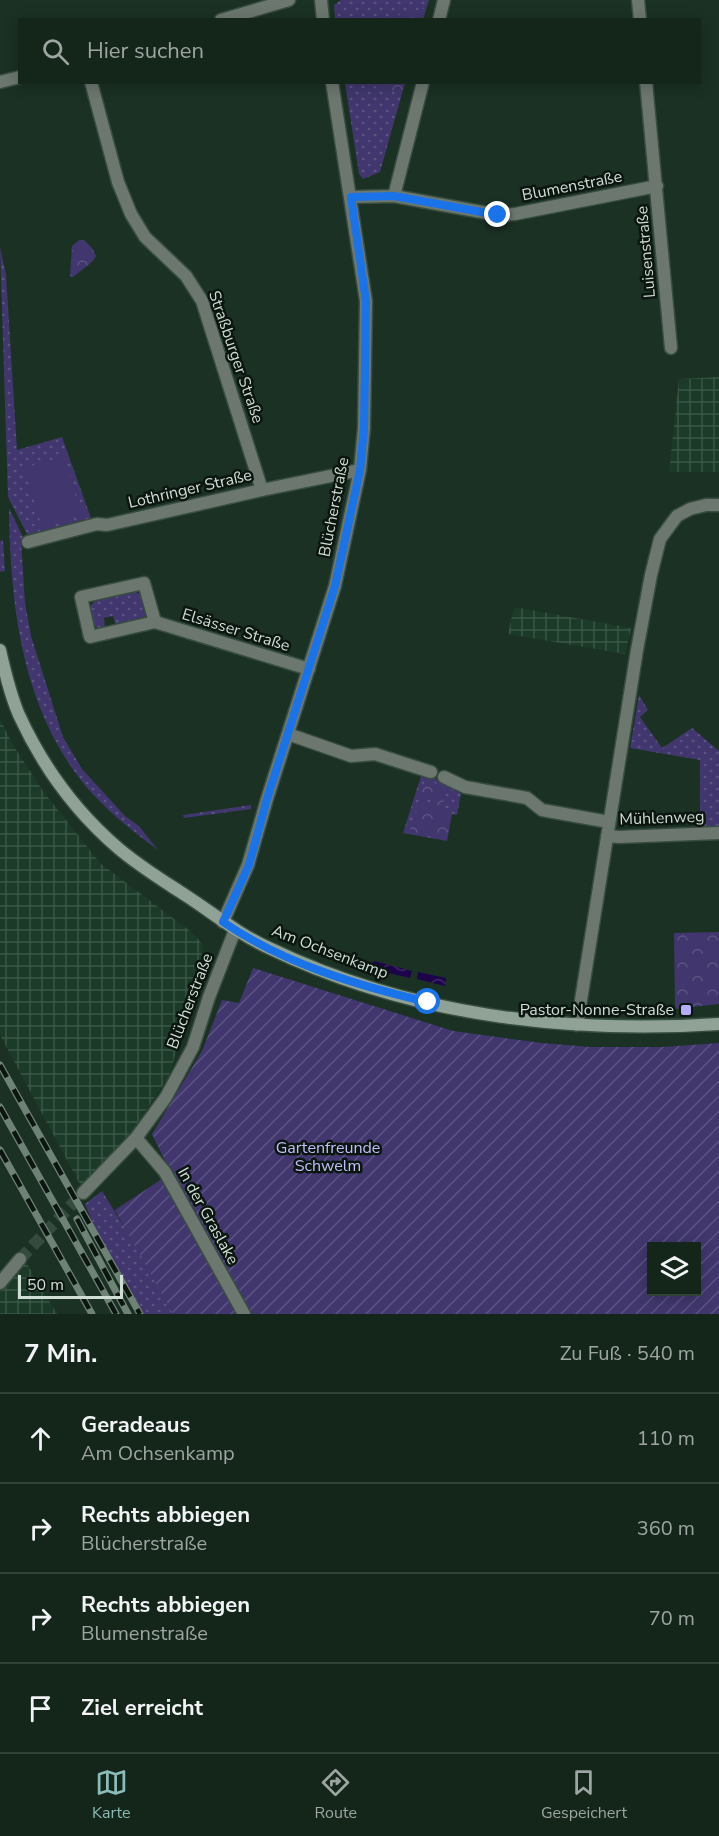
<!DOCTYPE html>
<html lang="de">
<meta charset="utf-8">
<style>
:root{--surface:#14251a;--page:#213127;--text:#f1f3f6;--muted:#9da5a2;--line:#334239;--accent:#8bbbb9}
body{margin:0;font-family:"Nunito Sans",sans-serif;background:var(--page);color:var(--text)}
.controls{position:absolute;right:18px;bottom:18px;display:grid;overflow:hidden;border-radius:0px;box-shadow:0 3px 15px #0003}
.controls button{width:54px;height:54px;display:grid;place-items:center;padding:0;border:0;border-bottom:2px solid var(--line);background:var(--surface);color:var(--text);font:30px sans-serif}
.scale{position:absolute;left:18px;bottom:15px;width:105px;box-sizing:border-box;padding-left:6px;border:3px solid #cfddd4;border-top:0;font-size:16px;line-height:21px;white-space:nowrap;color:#cfddd4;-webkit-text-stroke:4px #0c1610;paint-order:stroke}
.stop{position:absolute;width:18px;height:18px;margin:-14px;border:4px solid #1a73e8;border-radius:50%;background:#fff}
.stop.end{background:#1a73e8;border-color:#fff;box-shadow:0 2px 6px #0008}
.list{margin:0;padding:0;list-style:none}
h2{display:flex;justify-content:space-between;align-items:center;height:78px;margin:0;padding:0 24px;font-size:26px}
h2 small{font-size:20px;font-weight:400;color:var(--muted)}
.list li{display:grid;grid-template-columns:39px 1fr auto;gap:18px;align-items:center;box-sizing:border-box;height:90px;padding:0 24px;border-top:2px solid var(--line)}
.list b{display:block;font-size:22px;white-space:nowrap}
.list p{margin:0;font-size:20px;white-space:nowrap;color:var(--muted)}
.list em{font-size:20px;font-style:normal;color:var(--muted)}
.icon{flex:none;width:33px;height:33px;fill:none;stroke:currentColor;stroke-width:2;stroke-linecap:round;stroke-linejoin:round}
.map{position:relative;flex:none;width:719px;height:1314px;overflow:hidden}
.search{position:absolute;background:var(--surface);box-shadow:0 3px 15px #0003;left:18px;right:18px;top:18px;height:66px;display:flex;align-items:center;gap:15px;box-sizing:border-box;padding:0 21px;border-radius:0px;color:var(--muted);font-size:22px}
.sheet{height:438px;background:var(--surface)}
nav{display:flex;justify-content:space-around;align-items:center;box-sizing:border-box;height:84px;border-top:2px solid var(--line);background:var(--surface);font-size:16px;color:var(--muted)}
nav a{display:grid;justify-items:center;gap:3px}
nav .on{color:var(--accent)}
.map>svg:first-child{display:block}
.industrial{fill:url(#industrial-grid)}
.grass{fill:url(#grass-dots)}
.park{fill:url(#park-crowns)}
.garden{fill:url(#garden-furrows);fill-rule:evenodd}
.pitch{fill:#41376e}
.water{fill:url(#water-waves)}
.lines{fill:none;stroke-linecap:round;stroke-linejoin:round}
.minor-tunnel{stroke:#354b3e;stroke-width:12;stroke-dasharray:12 6;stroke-linecap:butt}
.minor-casing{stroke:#374d3f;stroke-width:15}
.secondary-casing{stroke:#374d3f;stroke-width:15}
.minor{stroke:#6c7770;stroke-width:12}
.secondary{stroke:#90a296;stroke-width:12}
.rail-casing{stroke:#6f8276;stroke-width:7}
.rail{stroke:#0c1610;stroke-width:4.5;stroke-dasharray:14;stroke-linecap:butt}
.route{stroke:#1a73e8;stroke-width:8}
.poi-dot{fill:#b5acf8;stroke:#0c1610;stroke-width:2}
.labels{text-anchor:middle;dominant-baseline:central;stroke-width:5;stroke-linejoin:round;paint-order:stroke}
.street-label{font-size:16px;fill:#cfddd4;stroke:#0c1610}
.poi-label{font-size:16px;fill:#cfddd4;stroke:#0c1610;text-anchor:end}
.park-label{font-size:16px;fill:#c4befc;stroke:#0c1610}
</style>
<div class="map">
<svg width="719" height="1314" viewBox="0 0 719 1314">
<defs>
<pattern id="industrial-grid" width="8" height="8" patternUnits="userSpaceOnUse" patternTransform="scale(1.5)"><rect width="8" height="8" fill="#1b3a28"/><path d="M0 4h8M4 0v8" fill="none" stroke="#3b5646"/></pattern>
<pattern id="grass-dots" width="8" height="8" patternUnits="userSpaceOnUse" patternTransform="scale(1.5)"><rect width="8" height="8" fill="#41376e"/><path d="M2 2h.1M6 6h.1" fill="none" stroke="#5b5482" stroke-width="1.8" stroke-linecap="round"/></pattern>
<pattern id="park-crowns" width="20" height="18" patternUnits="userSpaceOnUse" patternTransform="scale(1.5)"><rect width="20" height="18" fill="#41376e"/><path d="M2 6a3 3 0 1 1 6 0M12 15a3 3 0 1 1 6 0" fill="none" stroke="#5b5482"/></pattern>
<pattern id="garden-furrows" width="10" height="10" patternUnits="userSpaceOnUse" patternTransform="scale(1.5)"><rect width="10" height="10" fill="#41376e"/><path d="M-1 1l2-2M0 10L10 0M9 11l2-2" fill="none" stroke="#5b5482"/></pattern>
<pattern id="water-waves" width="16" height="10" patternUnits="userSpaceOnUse" patternTransform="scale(1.5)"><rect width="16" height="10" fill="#1d034a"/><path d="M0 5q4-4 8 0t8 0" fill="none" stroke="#3d2763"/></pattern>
</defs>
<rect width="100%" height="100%" fill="#1a3123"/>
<!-- industrial -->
<path class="industrial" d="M719 377V472H669L679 379Z
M514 607 631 628 625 654 508 634Z
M0 719 13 745 43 791 100 863 194 934 203 945 197 983 169 1076 134 1128 83 1190 0 1035Z
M24 1259 57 1314H0V1288Z"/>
<!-- grass -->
<path class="grass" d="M341 0H429L423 19H335L334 5Z
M345 83H405L380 172 363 179 359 174Z
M0 247 6 275 17 450 62 437 92 521 29 538 8 497Z
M9 508 24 539 21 540 25 603 31 636 63 737 82 769 125 816 139 826 158 850C126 826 95 802 72 768 20 693 10 598 9 508Z
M3 540 5 571 0 572V541Z
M131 591C145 592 145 606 148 617L116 626 113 616 104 618 105 629C92 630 91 619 89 608L97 598Z
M639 695 648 710 640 717 662 748 692 728 719 751V828H700V760L630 748Z
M421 776C438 775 447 786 461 794L457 815 452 814 447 841 403 833Z
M251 805V809L184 818 183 815Z
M102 1191 141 1254 173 1314H144L94 1226 85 1204Z"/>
<!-- park -->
<path class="park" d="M424 8 426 9 423 19H385Z
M369 83H405L403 90C390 92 380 89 369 83Z
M79 240H84L92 248 96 256 92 262 73 277 70 276 72 246Z
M426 780 435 783 439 787 444 784 447 788 442 807 450 817 446 839 409 833C415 814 415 808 434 800L432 797 425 798 420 796V789Z
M719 932V1004L675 1009 674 933Z"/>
<!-- garden -->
<path class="garden" d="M253 968 453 1031 542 1043 590 1047H664L719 1043V1314H173L115 1210 171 1173 152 1134 202 1051 222 1000 239 1003ZM652 1246H696V1292H652Z"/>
<!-- pitch -->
<path class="pitch" d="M64 456 79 508 85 507 88 514 42 528 24 468Z"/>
<!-- water -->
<path class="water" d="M374 961 412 971 410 978 371 969Z
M418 972 446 978 445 986 417 979Z"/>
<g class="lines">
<!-- minor-tunnel -->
<path class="minor-tunnel" d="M20 1259 83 1193"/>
<defs>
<path id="minor" d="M321 0 323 20
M638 0 640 20
M221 20 289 0
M439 20 444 0
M0 82 20 77
M91 82 118 182 131 214 145 237 186 276 202 301 262 490
M646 82 671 348
M394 196 423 82
M351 197 394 196 498 215 515 214 657 186
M28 542 97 524 107 525 262 490 360 470
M155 622 90 637 81 597 144 583 155 622 309 669
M288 734 351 756 375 754 431 772
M444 777 465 787 527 798 542 810 609 822
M607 836 619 837 719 833
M223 922 248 865 267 799 335 586 360 470 364 428 366 301 332 82
M577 1025 637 650 651 575 660 539 677 516 690 509 706 505H719
M136 1138 165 1172 244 1314
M83 1193 136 1138 166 1097 193 1047 209 997 235 930
M0 1283 20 1259"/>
<path id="secondary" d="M0 650C5 672 10 694 19 715 42 765 76 812 118 848 139 866 162 880 185 895 213 913 238 934 269 948 408 1015 566 1034 719 1024"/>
</defs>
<!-- minor casing -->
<use href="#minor" class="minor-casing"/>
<!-- secondary casing -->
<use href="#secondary" class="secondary-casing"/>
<!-- minor -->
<use href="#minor" class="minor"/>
<!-- secondary -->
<use href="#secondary" class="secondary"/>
<defs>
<path id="rail" d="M0 1065 140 1314
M0 1107 116 1314
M0 1150 92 1314
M77 1219 128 1314"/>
</defs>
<!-- rail casing -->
<use href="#rail" class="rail-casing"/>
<!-- rail -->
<use href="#rail" class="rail"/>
</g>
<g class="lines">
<!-- route -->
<path class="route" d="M428 1002C358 986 283 963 223 922L249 865 267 799 335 586 360 470 364 428 366 301 351 197 394 196 498 215"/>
</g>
<!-- markers -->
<rect class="poi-dot" x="680" y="1004" width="12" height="12" rx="3"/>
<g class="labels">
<!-- street labels -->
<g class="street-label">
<text transform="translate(572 186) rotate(-11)">Blumenstraße</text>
<text transform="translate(646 252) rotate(-95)">Luisenstraße</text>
<text transform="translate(236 357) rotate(71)">Straßburger Straße</text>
<text transform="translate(190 489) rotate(-13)">Lothringer Straße</text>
<text transform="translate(334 507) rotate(-79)">Blücherstraße</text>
<text transform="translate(236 630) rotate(17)">Elsässer Straße</text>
<text transform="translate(662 818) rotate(-2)">Mühlenweg</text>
<text transform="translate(330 952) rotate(21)">Am Ochsenkamp</text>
<text transform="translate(190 1001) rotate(-69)">Blücherstraße</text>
<text transform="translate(208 1216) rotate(61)">In der Graslake</text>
</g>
<!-- poi labels -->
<g class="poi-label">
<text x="674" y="1010">Pastor-Nonne-Straße</text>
</g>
<!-- park labels -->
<g class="park-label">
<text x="328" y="1148">Gartenfreunde<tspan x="328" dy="18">Schwelm</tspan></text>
</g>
</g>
</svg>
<div class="controls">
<button><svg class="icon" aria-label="layers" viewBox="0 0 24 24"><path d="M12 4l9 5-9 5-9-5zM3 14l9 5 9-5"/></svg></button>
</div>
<div class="scale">50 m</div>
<div class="stop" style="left:428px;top:1002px"></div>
<div class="stop end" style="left:498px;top:215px"></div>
<div class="search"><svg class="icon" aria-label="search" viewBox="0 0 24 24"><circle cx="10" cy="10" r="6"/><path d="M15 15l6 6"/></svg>Hier suchen</div>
</div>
<section class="sheet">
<h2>7 Min.<small>Zu Fuß · 540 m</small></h2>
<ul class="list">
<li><svg class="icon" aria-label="ahead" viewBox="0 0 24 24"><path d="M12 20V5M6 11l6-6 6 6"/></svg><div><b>Geradeaus</b><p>Am Ochsenkamp</p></div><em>110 m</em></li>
<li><svg class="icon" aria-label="right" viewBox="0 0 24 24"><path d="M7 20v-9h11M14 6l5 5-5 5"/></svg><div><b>Rechts abbiegen</b><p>Blücherstraße</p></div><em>360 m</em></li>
<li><svg class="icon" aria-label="right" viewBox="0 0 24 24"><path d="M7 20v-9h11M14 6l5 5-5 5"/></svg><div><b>Rechts abbiegen</b><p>Blumenstraße</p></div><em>70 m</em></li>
<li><svg class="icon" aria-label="arrive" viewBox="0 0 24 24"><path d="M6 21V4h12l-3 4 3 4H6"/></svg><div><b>Ziel erreicht</b></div></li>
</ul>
</section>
<nav>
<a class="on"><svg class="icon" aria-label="map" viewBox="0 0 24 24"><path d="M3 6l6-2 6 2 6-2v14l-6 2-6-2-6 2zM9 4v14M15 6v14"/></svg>Karte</a>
<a><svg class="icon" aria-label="directions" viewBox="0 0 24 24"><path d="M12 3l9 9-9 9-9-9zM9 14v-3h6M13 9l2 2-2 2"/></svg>Route</a>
<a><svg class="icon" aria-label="saved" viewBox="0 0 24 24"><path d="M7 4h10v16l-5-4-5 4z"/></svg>Gespeichert</a>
</nav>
